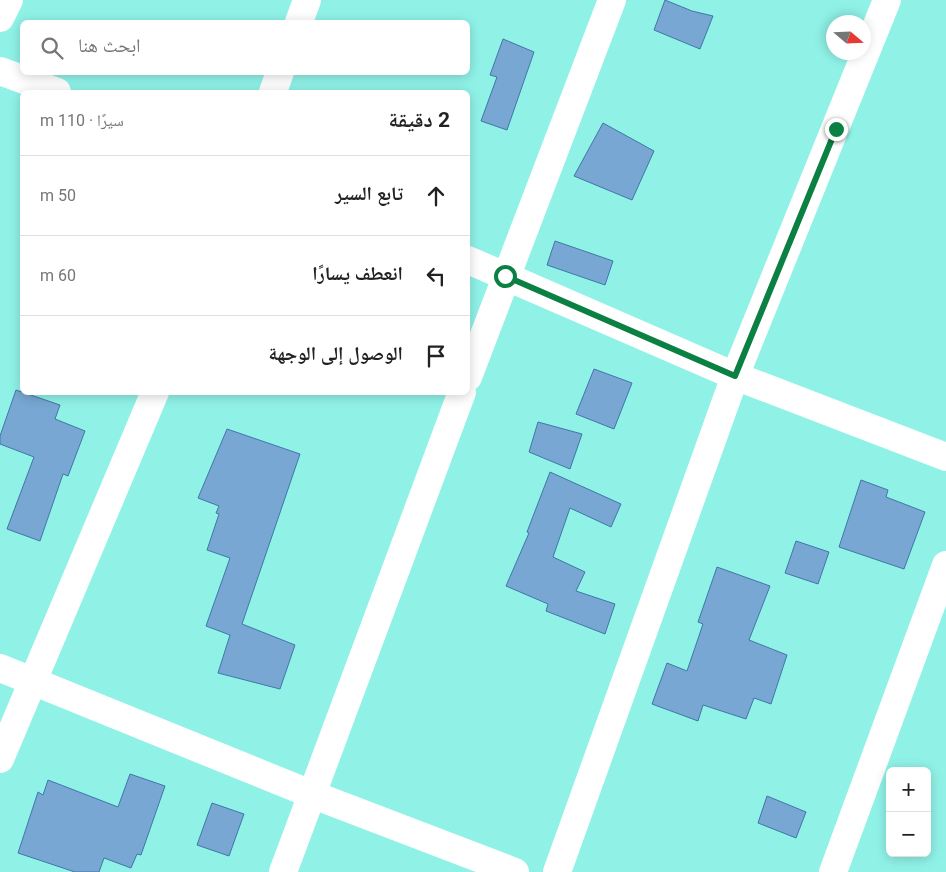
<!DOCTYPE html>
<html lang="ar">
<meta charset="utf-8">
<style>
:root{--surface:#fff;--page:#f6f6f6;--text:#222;--muted:#767676;--line:#e0e0e0}
body{margin:0;font-family:Roboto,"Noto Naskh Arabic",sans-serif;background:var(--page);color:var(--text);direction:rtl}
.controls{position:absolute;right:15px;bottom:15px;display:grid;overflow:hidden;border-radius:8px;box-shadow:0 2px 12px #0003}
.controls button{width:45px;height:45px;display:grid;place-items:center;padding:0;border:0;border-bottom:1px solid var(--line);background:var(--surface);color:var(--text);font:25px sans-serif}
.compass{position:absolute;left:826px;top:15px;width:45px;height:45px;border-radius:50%;background:var(--surface);box-shadow:0 2px 12px #0003;rotate:109deg}
.stop{position:absolute;width:15px;height:15px;margin:-11px;border:4px solid #0b8043;border-radius:50%;background:#fff}
.stop.end{background:#0b8043;border-color:#fff;box-shadow:0 1px 5px #0008}
.list{margin:0;padding:0;list-style:none}
h2{display:flex;justify-content:space-between;align-items:center;height:65px;margin:0;padding:0 20px;font-size:21px}
h2 small{font-size:16px;font-weight:400;color:var(--muted)}
.list li{display:grid;grid-template-columns:32px 1fr auto;gap:15px;align-items:center;box-sizing:border-box;height:80px;padding:0 20px;border-top:1px solid var(--line)}
.list b{display:block;font-size:19px;white-space:nowrap}
.list em{font-size:16px;font-style:normal;color:var(--muted)}
.icon{flex:none;width:28px;height:28px;fill:none;stroke:currentColor;stroke-width:2;stroke-linecap:round;stroke-linejoin:round}
.map{position:relative;flex:none;width:946px;height:872px;overflow:hidden;direction:ltr}
.search{position:absolute;background:var(--surface);box-shadow:0 2px 12px #0003;left:20px;top:20px;width:450px;height:55px;display:flex;align-items:center;gap:12px;box-sizing:border-box;padding:0 18px;border-radius:8px;color:var(--muted);font-size:19px}
.panel{position:absolute;background:var(--surface);box-shadow:0 2px 12px #0003;left:20px;top:90px;width:450px;height:305px;border-radius:8px;direction:rtl}
.map>svg:first-child{display:block}
.building{fill:#77a7d2;stroke:#3f77a6}
.lines{fill:none;stroke-linecap:round;stroke-linejoin:round}
.street{stroke:#fff;stroke-width:28}
.secondary{stroke:#fff;stroke-width:28}
.route{stroke:#0b8043;stroke-width:6}
</style>
<div class="map">
<svg width="946" height="872" viewBox="0 0 946 872">
<rect width="100%" height="100%" fill="#90f2e7"/>
<!-- building -->
<path class="building" d="M665 0 692 11 713 16 700 49 654 30Z
M503 39 534 52 507 130 481 121 497 77 490 75Z
M603 123 654 151 632 200 574 176Z
M555 241 613 261 605 285 547 265Z
M594 369 632 383 614 429 576 414Z
M16 390 60 405 55 419 85 431 68 476 63 474 40 541 7 529 34 457 0 444V436Z
M538 422 582 434 570 469 529 452Z
M227 429 300 454 242 624 295 645 280 689 218 673 230 635 206 626 230 558 207 550 219 514 216 513 219 506 198 498Z
M550 472 621 504 611 527 570 508 553 557 585 572 576 591 615 604 605 634 546 611 548 604 506 586 529 533 527 532Z
M861 480 888 490 886 497 925 512 904 569 839 547Z
M796 541 829 552 818 584 785 573Z
M717 567 770 586 749 640 787 655 771 704 754 698 746 719 703 705 698 721 652 704 667 663 687 671 703 624 698 622Z
M130 774 165 786 141 855 137 854 131 868 104 858 99 872H75L18 853 38 792 43 795 48 780 118 807Z
M767 796 806 812 796 838 758 823Z
M212 803 244 814 229 856 197 845Z"/>
<g class="lines">
<!-- street -->
<path class="street" d="M0 18 9 0
M299 22 307 0
M0 71 57 92
M273 92 280 72
M468 260 735 376 946 457
M468 377 612 0
M0 759 155 392
M283 872 462 392
M557 872 735 376 887 0
M833 872 946 565"/>
<!-- secondary -->
<path class="secondary" d="M0 668 311 794 515 872"/>
</g>
<g class="lines">
<!-- route -->
<path class="route" d="M505 276 735 376 836 129"/>
</g>
</svg>
<div class="controls">
<button>+</button>
<button>−</button>
</div>
<svg class="compass" viewBox="-18 -18 36 36"><path d="M0-13l5 13h-10z" fill="#e53935"/><path d="M0 13l5-13h-10z" fill="#767676"/></svg>
<div class="stop" style="left:505px;top:276px"></div>
<div class="stop end" style="left:836px;top:129px"></div>
<div class="search"><svg class="icon" aria-label="search" viewBox="0 0 24 24"><circle cx="10" cy="10" r="6"/><path d="M15 15l6 6"/></svg>ابحث هنا</div>
<section class="panel">
<h2>2 دقيقة<small>سيرًا · 110 m</small></h2>
<ul class="list">
<li><svg class="icon" aria-label="ahead" viewBox="0 0 24 24"><path d="M12 20V5M6 11l6-6 6 6"/></svg><div><b>تابع السير</b></div><em>50 m</em></li>
<li><svg class="icon" aria-label="left" viewBox="0 0 24 24"><path d="M17 20v-9H6M10 6l-5 5 5 5"/></svg><div><b>انعطف يسارًا</b></div><em>60 m</em></li>
<li><svg class="icon" aria-label="arrive" viewBox="0 0 24 24"><path d="M6 21V4h12l-3 4 3 4H6"/></svg><div><b>الوصول إلى الوجهة</b></div></li>
</ul>
</section>
</div>
